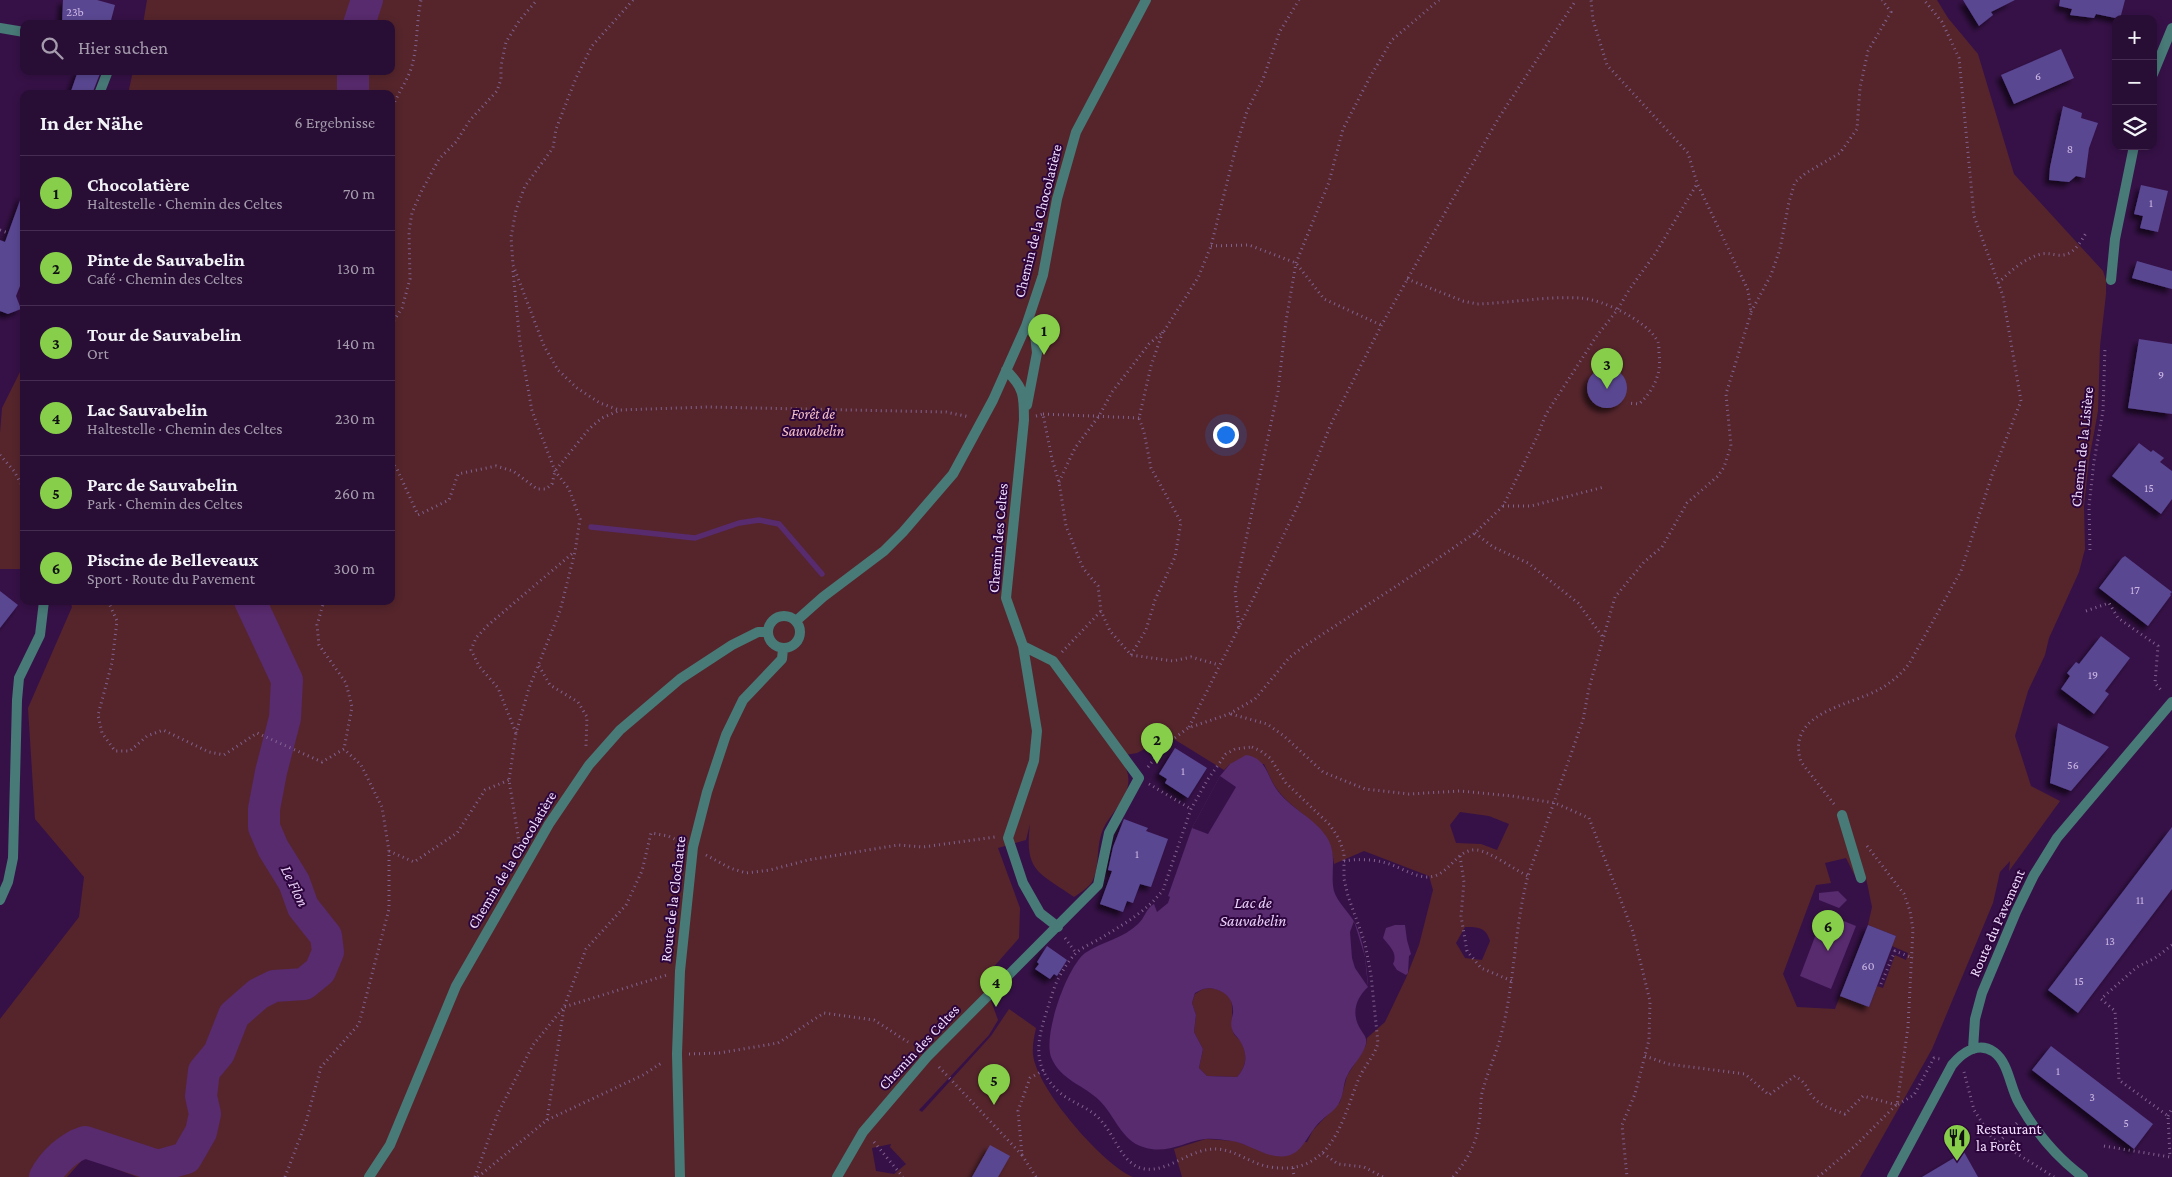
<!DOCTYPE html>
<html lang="de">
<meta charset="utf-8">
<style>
:root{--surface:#280d35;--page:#30163d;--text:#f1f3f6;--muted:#a59cad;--line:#442d50;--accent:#87cf4a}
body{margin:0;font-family:"Crimson Pro",serif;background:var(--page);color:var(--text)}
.controls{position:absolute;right:15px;top:15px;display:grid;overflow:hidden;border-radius:10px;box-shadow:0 2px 8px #0003}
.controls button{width:45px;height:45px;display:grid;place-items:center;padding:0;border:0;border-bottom:1px solid var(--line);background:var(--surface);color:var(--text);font:25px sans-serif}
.you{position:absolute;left:1225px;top:434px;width:18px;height:18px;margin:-12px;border:4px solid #fff;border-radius:50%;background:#1a73e8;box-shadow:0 0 0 8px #1a73e833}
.badge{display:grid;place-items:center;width:32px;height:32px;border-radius:50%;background:var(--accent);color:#111;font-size:16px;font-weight:700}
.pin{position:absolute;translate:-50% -41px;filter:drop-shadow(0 1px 2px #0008)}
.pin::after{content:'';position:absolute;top:26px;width:18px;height:15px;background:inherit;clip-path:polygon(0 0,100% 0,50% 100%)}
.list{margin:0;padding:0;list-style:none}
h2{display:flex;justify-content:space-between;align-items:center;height:65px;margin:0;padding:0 20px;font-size:21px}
h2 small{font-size:16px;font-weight:400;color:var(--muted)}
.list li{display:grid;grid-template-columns:32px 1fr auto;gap:15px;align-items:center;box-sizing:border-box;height:75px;padding:0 20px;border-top:1px solid var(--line)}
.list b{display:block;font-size:19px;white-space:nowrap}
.list p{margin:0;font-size:16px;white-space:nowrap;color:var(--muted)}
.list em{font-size:16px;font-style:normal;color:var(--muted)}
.icon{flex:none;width:28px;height:28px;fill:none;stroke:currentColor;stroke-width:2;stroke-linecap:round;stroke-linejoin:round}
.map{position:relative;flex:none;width:2172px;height:1177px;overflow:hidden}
.search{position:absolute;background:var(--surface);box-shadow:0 2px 8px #0003;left:20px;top:20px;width:375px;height:55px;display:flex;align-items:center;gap:12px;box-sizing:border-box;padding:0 18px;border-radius:10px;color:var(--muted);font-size:19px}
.panel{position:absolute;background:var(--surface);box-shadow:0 2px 8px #0003;left:20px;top:90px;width:375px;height:515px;border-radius:10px}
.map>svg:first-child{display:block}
.green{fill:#56252c;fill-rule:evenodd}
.water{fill:#582a6e;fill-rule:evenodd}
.pier{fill:#361147}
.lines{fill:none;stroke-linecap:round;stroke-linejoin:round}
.stream{stroke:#582a6e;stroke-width:5.5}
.river{stroke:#582a6e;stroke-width:32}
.building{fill:#5a4692;filter:url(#shadow)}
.path{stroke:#80628f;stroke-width:3;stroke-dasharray:1 4;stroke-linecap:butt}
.service{stroke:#487a78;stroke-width:10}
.minor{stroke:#487a78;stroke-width:10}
.labels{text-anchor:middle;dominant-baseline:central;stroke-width:4;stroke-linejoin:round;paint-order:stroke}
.number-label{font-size:12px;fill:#ccb7e3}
.street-label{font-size:15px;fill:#f2ddfe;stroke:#2c053c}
.park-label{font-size:15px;font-style:italic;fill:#f4c0c4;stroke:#2c053c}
.poi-label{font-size:15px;fill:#f2ddfe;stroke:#2c053c;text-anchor:start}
.water-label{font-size:16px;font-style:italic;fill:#e8cff7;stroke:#2c053c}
</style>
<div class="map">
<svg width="2172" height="1177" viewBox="0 0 2172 1177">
<defs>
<filter id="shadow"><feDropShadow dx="-4.5" dy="4.5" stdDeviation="2.5" flood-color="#0009"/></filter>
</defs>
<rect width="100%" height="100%" fill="#361147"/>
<!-- green -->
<path class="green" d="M147 0H1937L1948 18 1978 54 2014 174 2103 271 2106 280V294L2100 346 2098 411 2089 460 2084 506 2085 549 2079 572 2049 638 2045 655 2028 691 2015 736 2031 786 2060 801 2009 871 2010 861 2000 872 1993 903 1932 1049 1860 1177H1182L1174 1149 1206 1139 1235 1141 1249 1146 1307 1142 1313 1130 1340 1102 1347 1076 1366 1045 1367 1038 1385 1022 1406 978 1419 945 1433 890 1429 876 1364 851 1334 864C1331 824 1296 816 1276 788 1271 781 1268 772 1264 764H1230L1224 770 1169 736 1137 753 1119 756C1125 765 1130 774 1128 785 1125 804 1108 815 1102 832 1096 847 1100 868 1092 882 1088 888 1080 893 1074 897 1039 872 1024 872 1030 824L1026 840 998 848 1020 908 1019 938 983 979 998 1020 989 1035 919 1110 922 1112 991 1036 1009 1009 1036 1028C1034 1037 1032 1047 1033 1055 1037 1089 1103 1165 1133 1177H137L85 1157 67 1177H0V1019L79 917 84 877 35 819 28 708 72 607 70 601H391V94H128L133 71H391V24H143ZM1460 812 1489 816 1509 824 1497 850 1481 844 1456 843 1450 825ZM1846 858 1856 878H1866L1872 907 1868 925 1896 936 1892 946 1908 953 1906 960 1895 955 1883 988 1877 986 1869 1007 1840 996 1835 1009 1797 1007 1783 974 1816 885 1831 883 1825 863ZM1465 927C1478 927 1486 927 1490 941L1482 960 1465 958 1456 943ZM891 1144 890 1147 906 1164 894 1174 876 1171 872 1148Z
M24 364V569H0V433L2 408Z
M1210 988C1245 993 1226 1017 1234 1034 1236 1037 1238 1038 1240 1040 1248 1053 1247 1066 1237 1077L1207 1076 1199 1068 1203 1049 1194 1032 1196 1015 1192 1003 1195 994 1203 989Z"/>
<!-- water -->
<path class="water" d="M1246 755C1265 758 1266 772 1275 787 1289 809 1317 818 1329 841 1337 858 1330 874 1334 891 1337 902 1349 912 1355 923 1364 941 1367 967 1368 987 1355 999 1351 1015 1361 1030 1364 1035 1367 1037 1366 1044 1363 1056 1352 1065 1347 1076 1343 1084 1344 1093 1340 1101 1336 1110 1328 1114 1322 1120 1311 1129 1307 1143 1296 1152 1276 1166 1252 1144 1232 1141 1223 1140 1214 1138 1205 1139 1183 1142 1167 1155 1143 1147 1121 1140 1115 1116 1100 1101 1084 1085 1060 1080 1051 1057 1043 1034 1067 967 1085 953 1101 942 1124 938 1138 924 1145 918 1146 908 1154 904L1157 912 1168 903 1170 897 1168 896 1192 828 1220 776 1230 764ZM1210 988C1224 990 1234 998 1233 1013 1232 1018 1230 1024 1232 1029 1233 1034 1238 1037 1240 1041 1248 1054 1247 1066 1237 1077L1207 1076 1199 1068 1203 1049 1194 1032 1196 1015 1192 1003 1195 993 1203 989Z
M1838 891 1847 900 1839 908 1819 900V893Z
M1824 913 1856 926 1831 989 1800 976Z
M1395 925H1405L1407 940 1411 954 1409 956 1408 973 1406 975 1397 970 1393 964C1398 953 1390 947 1383 938L1386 928Z"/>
<!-- pier -->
<path class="pier" d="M1220 776 1236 787 1208 834 1192 828Z
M1354 921 1365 957 1368 987 1355 968 1352 958 1350 932Z"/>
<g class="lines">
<!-- stream -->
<path class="stream" d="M591 527 695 538 739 523 759 520 779 524 822 574"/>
<!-- river -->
<path class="river" d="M359 24 367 0
M353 71V94
M45 1177C53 1162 69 1147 85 1142L158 1166 186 1158 201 1132 205 1114 201 1096 204 1071 219 1053 234 1015 258 994 274 986 304 984 320 971 328 952 326 936 303 907 294 882 273 848 264 827V809L271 772 285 718 287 680 250 601"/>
</g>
<!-- building -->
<path class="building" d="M63 0H97L115 5 110 24H62Z
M1963 0H2015L1991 12 1993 15 1979 26Z
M2060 0H2125L2120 19 2096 14 2094 18 2070 15 2072 9 2059 6Z
M2061 49 2074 78 2014 104 2001 75Z
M78 71H101L92 94H70Z
M2063 106 2082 113 2081 118 2098 123 2089 148 2085 178 2076 176 2069 182 2049 180 2050 167Z
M2141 185 2168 191 2158 232 2140 228 2143 216 2134 214Z
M22 195H24V276L16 296 21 309 8 314 0 311V240L5 242Z
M2137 261 2172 271V289L2132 278Z
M2139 339 2172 344V414L2128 408Z
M1587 388a20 20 0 1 1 40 0a20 20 0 1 1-40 0Z
M2139 443 2151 452 2153 450 2164 458 2160 462 2172 471V499L2161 514 2112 476Z
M2125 556 2172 592 2170 594 2171 595 2148 626 2099 588 2122 558Z
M0 591 18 605 0 628Z
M2101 636 2130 658 2105 691 2109 694 2094 714 2061 689 2070 676 2067 673 2076 662 2079 664Z
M2058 723 2109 747 2071 791 2050 783Z
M1175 748 1207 768 1188 798 1165 783 1167 779 1159 774Z
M1124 819 1148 828 1146 831 1168 839 1151 887 1140 884 1133 903 1127 901 1123 912 1100 904 1112 871 1108 870 1113 847Z
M2172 827V889L2078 1013 2048 990Z
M1868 925 1896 936 1869 1007 1840 996Z
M1047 946 1067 960 1057 976 1054 974 1050 979 1035 969 1039 964 1037 962Z
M2051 1046 2153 1124 2134 1149 2032 1070Z
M990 1145 1010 1156 998 1177H972Z
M1964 1152 1978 1177H1922Z"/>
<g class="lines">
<!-- path -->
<path class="path" d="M633 0 592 46 576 78 556 129 553 148 525 186 516 210 511 237 513 265 544 346 558 370 577 388 600 403 619 410 708 407 946 412 970 417
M391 111C396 96 406 83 411 69 418 47 416 23 421 0
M0 230 8 233
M1211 246 1249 245 1296 263 1324 299 1381 325
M513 271 520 343 532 411 555 471 569 489 580 519 575 552 560 611 529 688 516 733 509 780 520 848
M1407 279 1463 301 1477 304C1511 303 1546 296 1580 298 1602 299 1648 321 1658 342 1659 345 1659 350 1659 354 1662 374 1653 391 1639 404L1627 403
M1998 283C2011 271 2023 259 2041 254 2046 253 2051 254 2057 255 2072 257 2079 245 2086 233
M1751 312 1771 275 1780 249 1789 202 1795 182 1806 173 1840 153 1857 129 1860 88 1868 51 1891 12 1882 0
M391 325 402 308 410 279 409 231 412 213 421 192 439 159 456 142 470 120 497 91 501 79V66L506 42 519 21 537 0
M1043 414 1139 418
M1036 416 1043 414 1052 459 1059 482 1066 526 1083 568 1098 586 1101 611 1110 631 1131 655 1173 661 1191 657 1219 665
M0 455 14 471 24 489
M391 462 397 469 418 515 449 500 458 474 496 466 513 471 537 489H546L552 484 555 471 589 429 602 418 618 411
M1059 482 1075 448 1099 416 1112 392 1149 344 1164 331 1198 278 1211 246 1236 147 1247 111 1263 79 1280 31 1299 0
M1503 506H1531L1604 487
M1475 533 1493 547 1528 563 1578 603 1602 636
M2090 550 2089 506 2094 461 2103 411 2105 347
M108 601 117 621 112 663 98 715 102 733 115 751H130L147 736 163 730 209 752 224 755 257 733 322 762 344 749 352 707 346 683 319 645 317 625 324 601
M2086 611 2109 603 2118 618 2158 646 2155 683 2161 690
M1239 627 1235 590 1278 391 1286 321 1296 263 1329 182 1343 129 1370 77 1392 40 1439 0
M1062 652 1101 611
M1131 655 1146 630 1155 600 1175 557 1181 522 1151 468 1144 432 1139 418 1151 366 1163 331
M539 666 550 685 578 702 587 717 586 746
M1231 714 1267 724 1284 736 1323 772 1365 789 1409 794 1460 791 1512 796 1555 803 1589 818 1633 932 1650 1001 1649 1040 1635 1094 1622 1125 1627 1177
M1189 727 1255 595 1299 503 1331 424 1381 326 1498 119 1576 0
M516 733 498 688 479 666 471 650 476 638 487 626 574 552
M1252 747 1261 751 1270 758 1286 783 1330 825 1339 839 1344 853V879L1348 896 1365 943 1371 975 1378 1043C1374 1058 1362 1068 1357 1083 1341 1126 1329 1176 1270 1167 1251 1164 1236 1150 1217 1149 1190 1148 1170 1172 1145 1169 1123 1166 1116 1138 1103 1123 1091 1107 1072 1104 1058 1091 1030 1064 1038 1038 1048 1007 1051 998 1054 987 1058 979 1063 970 1069 960 1075 954 1082 947 1093 943 1101 938 1124 924 1147 911 1163 890L1191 809 1208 779 1226 754 1235 749Z
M1148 767 1164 746 1188 728 1229 714 1255 699 1289 658 1303 647 1430 564 1475 533 1503 506 1537 437 1546 414 1596 337 1618 309 1629 290 1655 254 1697 184
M1149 784 1191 809
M1834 804 1801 762C1785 712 1850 706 1880 689 1891 683 1901 674 1909 664L1961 571 1992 475 2021 401 2003 296 1974 216 1959 58 1942 22 1924 0
M1867 846 1904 894 1910 911 1913 929 1908 1027 1897 1105 1914 1095 1934 1058 1940 1059
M389 851 414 862 457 833 485 790 509 780
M706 855 730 868 746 873 770 870 808 860 898 845 923 847 995 837
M1460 856 1464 882 1461 916 1467 951 1481 968 1512 981
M1344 861C1355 859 1371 859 1382 862 1397 865 1410 875 1425 877 1449 879 1455 848 1477 850 1489 851 1515 870 1528 876
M1065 938 1076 953
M1881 984 1895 951 1913 958
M689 1054 719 1053 778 1043 824 1013 874 1020 908 1042
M1645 1056 1668 1064 1745 1074 1769 1095 1795 1076C1809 1085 1804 1086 1813 1097 1822 1107 1834 1110 1845 1114L1863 1096 1897 1105
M939 1067 1022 1155
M1964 1072 1974 1110 1992 1138 2054 1177
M2168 1116 2172 1108
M547 1120 564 1007 667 975
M874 1142 903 1177
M1999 1142 2017 1123
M2104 1146 2170 1157 2168 1116 2119 1080 2115 1011 2101 999 2137 967 2155 958 2172 945
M1323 1153 1338 1164 1364 1167 1383 1177
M1293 1168 1294 1177
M285 1177 306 1122 321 1067 359 1024 389 909V851L382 807 361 765 344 749
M475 1177 498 1113 533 1045 564 1007 586 949 626 905 642 871 651 833 668 836 681 842
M478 1177 547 1120 643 1075 663 1062
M1036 1177 1022 1155 1018 1111 1030 1078 1044 1070
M1453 1177C1467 1160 1476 1146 1479 1123 1481 1113 1480 1103 1482 1093 1487 1073 1496 1055 1501 1035 1515 983 1514 928 1528 876L1583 720 1589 688 1615 597 1644 562 1662 547 1687 503 1718 476 1724 467 1731 446 1726 394 1751 313 1748 290 1697 183 1688 153 1607 65 1593 20 1591 0
M1818 1177 1855 1146 1896 1105"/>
<!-- service -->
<path class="service" d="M0 28 24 32
M99 94 108 71
M1842 815 1861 878"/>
<!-- minor -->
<path class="minor" d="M2153 74 2172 28
M2111 280 2115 239 2134 146
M1026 326 1035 335 1037 353 1027 405
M1006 370C1024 388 1024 395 1024 420L1006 598 1023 646 1037 731 1034 761 1008 838 1023 883 1040 913 1058 927
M768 632a16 16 0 1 1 32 0a16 16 0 1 1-32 0Z
M796 621 823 597 884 551 903 532 953 474 993 400 1026 326 1043 275 1057 199 1076 132 1146 0
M0 900 8 882 13 858 17 700 19 678 40 635 44 601
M1973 1049 1975 1019 1982 993 2016 912 2034 875 2057 838 2172 702
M369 1177 390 1145 456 986 549 824 589 765 620 730 680 679 732 645 758 632H768
M680 1177 677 1054 680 971 693 847 707 792 726 735 743 700 782 659 783 649
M837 1177 863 1132 927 1057 1098 885 1109 833 1139 778 1053 661 1023 646
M1892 1177 1952 1065C1962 1053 1978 1041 1994 1052 2009 1063 2010 1088 2019 1103 2036 1133 2056 1157 2083 1177"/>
</g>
<!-- icons -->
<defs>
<symbol id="restaurant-pin" viewBox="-11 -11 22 30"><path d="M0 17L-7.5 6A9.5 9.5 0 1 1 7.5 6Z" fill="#87cf4a" stroke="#2c053c"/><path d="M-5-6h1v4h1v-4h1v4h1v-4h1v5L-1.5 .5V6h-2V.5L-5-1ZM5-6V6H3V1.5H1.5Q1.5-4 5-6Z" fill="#111"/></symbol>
</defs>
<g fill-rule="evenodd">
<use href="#restaurant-pin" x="1941" y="1122" width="32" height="43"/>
</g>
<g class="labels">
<!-- number labels -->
<g class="number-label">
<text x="75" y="12">23b</text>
<text x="2038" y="76">6</text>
<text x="2070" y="149">8</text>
<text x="2151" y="203">1</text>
<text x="2161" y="375">9</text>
<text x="2149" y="488">15</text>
<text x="2135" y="590">17</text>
<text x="2093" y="675">19</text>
<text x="2073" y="765">56</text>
<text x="1183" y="771">1</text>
<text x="1137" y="854">1</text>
<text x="2140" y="900">11</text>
<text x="2110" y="941">13</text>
<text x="1868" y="966">60</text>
<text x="2079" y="981">15</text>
<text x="2058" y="1071">1</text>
<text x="2092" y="1097">3</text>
<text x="2126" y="1123">5</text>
</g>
<!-- street labels -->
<g class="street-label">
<text transform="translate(1038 221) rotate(-76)">Chemin de la Chocolatière</text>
<text transform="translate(2082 447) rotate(-84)">Chemin de la Lisière</text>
<text transform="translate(998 538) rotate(-85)">Chemin des Celtes</text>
<text transform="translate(512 860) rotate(-59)">Chemin de la Chocolatière</text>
<text transform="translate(673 899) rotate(-83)">Route de la Clochatte</text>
<text transform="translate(1997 923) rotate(-66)">Route du Pavement</text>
<text transform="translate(919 1047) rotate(-47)">Chemin des Celtes</text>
</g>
<!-- park labels -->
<g class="park-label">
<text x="813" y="414">Forêt de<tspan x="813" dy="17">Sauvabelin</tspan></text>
</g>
<!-- poi labels -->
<g class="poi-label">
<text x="1976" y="1129">Restaurant<tspan x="1976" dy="17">la Forêt</tspan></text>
</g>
<!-- water labels -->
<g class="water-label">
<text transform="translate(295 886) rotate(64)">Le Flon</text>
<text x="1253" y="902">Lac de<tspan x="1253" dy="18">Sauvabelin</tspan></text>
</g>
</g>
</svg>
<div class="controls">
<button>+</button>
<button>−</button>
<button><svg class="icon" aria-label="layers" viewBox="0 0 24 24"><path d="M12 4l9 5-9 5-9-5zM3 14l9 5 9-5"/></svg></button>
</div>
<div class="you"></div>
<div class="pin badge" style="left:1044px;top:355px">1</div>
<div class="pin badge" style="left:1157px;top:764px">2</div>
<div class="pin badge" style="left:1607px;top:389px">3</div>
<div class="pin badge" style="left:996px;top:1007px">4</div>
<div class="pin badge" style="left:994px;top:1105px">5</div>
<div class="pin badge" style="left:1828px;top:951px">6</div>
<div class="search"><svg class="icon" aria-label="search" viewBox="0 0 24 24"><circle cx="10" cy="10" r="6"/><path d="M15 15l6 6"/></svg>Hier suchen</div>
<section class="panel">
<h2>In der Nähe<small>6 Ergebnisse</small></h2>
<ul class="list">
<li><span class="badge">1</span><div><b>Chocolatière</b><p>Haltestelle · Chemin des Celtes</p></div><em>70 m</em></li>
<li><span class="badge">2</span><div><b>Pinte de Sauvabelin</b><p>Café · Chemin des Celtes</p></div><em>130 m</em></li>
<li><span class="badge">3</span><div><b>Tour de Sauvabelin</b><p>Ort</p></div><em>140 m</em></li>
<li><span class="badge">4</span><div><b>Lac Sauvabelin</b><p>Haltestelle · Chemin des Celtes</p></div><em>230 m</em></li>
<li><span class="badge">5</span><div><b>Parc de Sauvabelin</b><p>Park · Chemin des Celtes</p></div><em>260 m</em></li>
<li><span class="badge">6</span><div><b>Piscine de Belleveaux</b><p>Sport · Route du Pavement</p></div><em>300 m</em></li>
</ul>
</section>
</div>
